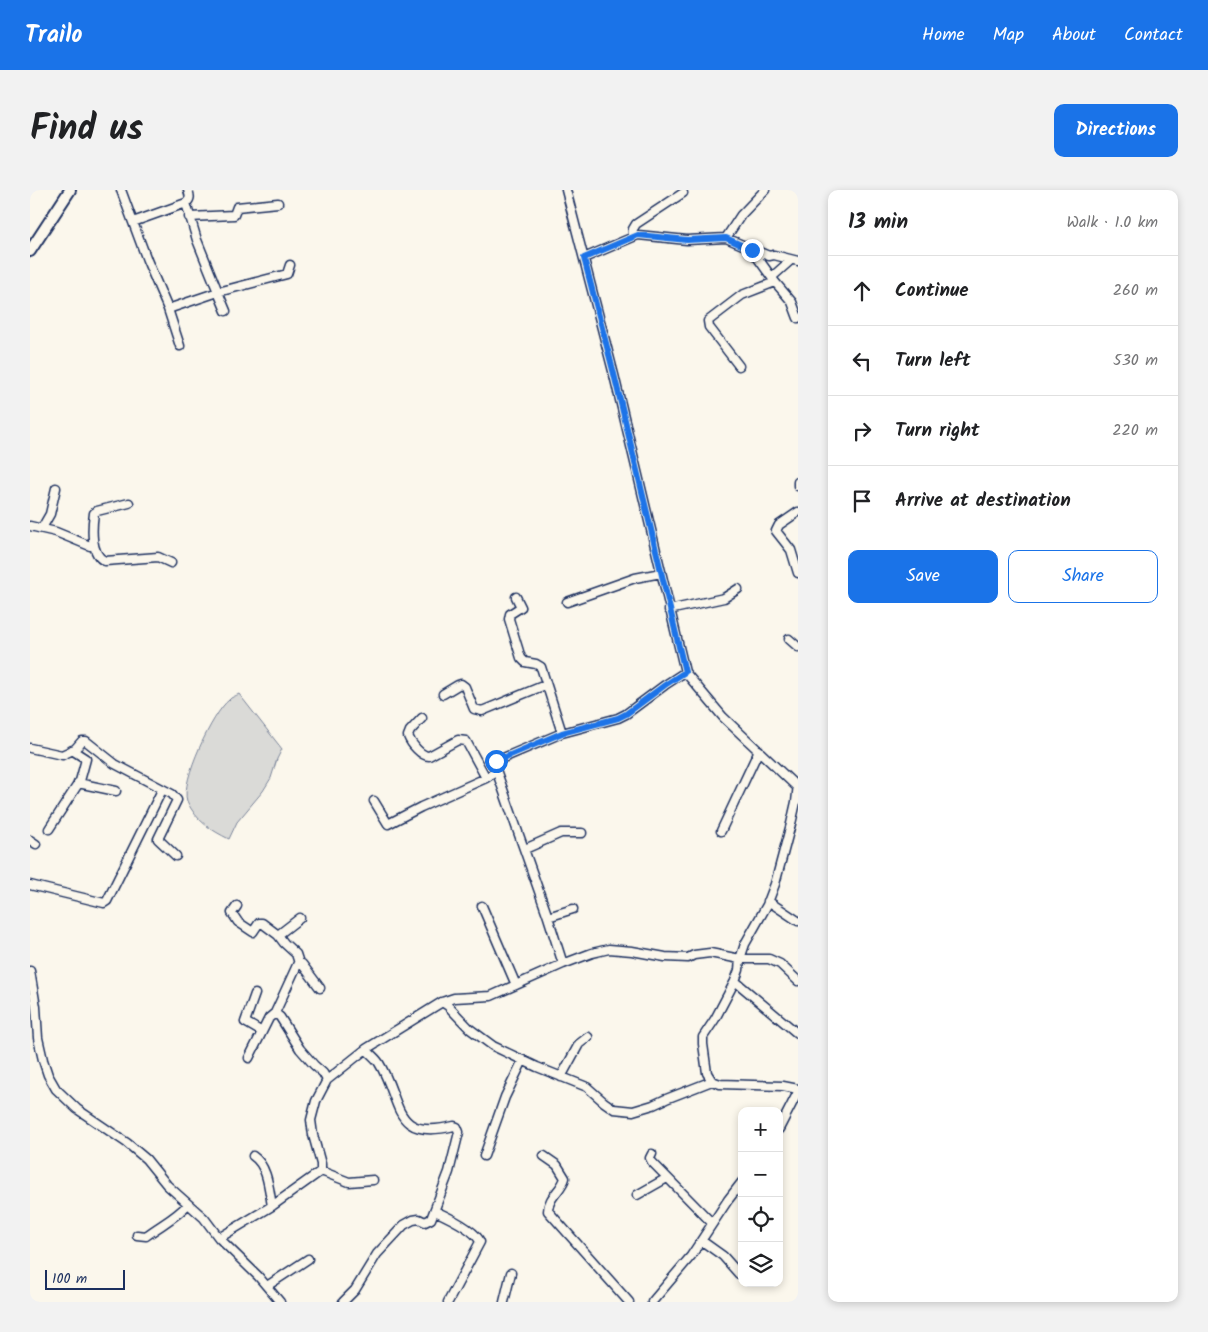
<!DOCTYPE html>
<meta charset="utf-8">
<style>
:root{--surface:#fff;--page:#f2f2f2;--text:#202124;--muted:#757577;--line:#e0e0e0;--accent:#1a73e8}
body{margin:0;font-family:Kalam,sans-serif;background:var(--page);color:var(--text)}
.controls{position:absolute;right:15px;bottom:15px;display:grid;overflow:hidden;border-radius:10px;box-shadow:0 2px 8px #0003}
.controls button{width:45px;height:45px;display:grid;place-items:center;padding:0;border:0;border-bottom:1px solid var(--line);background:var(--surface);color:var(--text);font:25px sans-serif}
.scale{position:absolute;left:15px;bottom:12px;width:80px;box-sizing:border-box;padding-left:5px;border:2px solid #1b2f5e;border-top:0;font-size:14px;line-height:18px;white-space:nowrap;color:#1b2f5e;-webkit-text-stroke:4px #fbf7ec;paint-order:stroke}
.stop{position:absolute;width:15px;height:15px;margin:-11px;border:4px solid #1a73e8;border-radius:50%;background:#fff}
.stop.end{background:#1a73e8;border-color:#fff;box-shadow:0 1px 5px #0008}
.list{margin:0;padding:0;list-style:none}
h2{display:flex;justify-content:space-between;align-items:center;height:65px;margin:0;padding:0 20px;font-size:21px}
h2 small{font-size:16px;font-weight:400;color:var(--muted)}
.list li{display:grid;grid-template-columns:32px 1fr auto;gap:15px;align-items:center;box-sizing:border-box;height:70px;padding:0 20px;border-top:1px solid var(--line)}
.list b{display:block;font-size:19px;white-space:nowrap}
.list em{font-size:16px;font-style:normal;color:var(--muted)}
.actions{display:flex;gap:10px;padding:15px 20px}
.actions a{flex:1;padding:11px 0;border:1px solid var(--accent);border-radius:10px;text-align:center;font-size:18px;color:var(--accent)}
.actions .main{background:var(--accent);color:#fff}
.icon{flex:none;width:28px;height:28px;fill:none;stroke:currentColor;stroke-width:2;stroke-linecap:round;stroke-linejoin:round}
.map{position:relative;flex:none;width:768px;height:1112px;overflow:hidden;border-radius:10px}
header{display:flex;align-items:center;gap:30px;box-sizing:border-box;height:70px;padding:0 25px;background:var(--accent);color:#fff}
header strong{font-size:24px}
nav{display:flex;gap:28px;margin-inline-start:auto;font-size:18px}
.intro{display:flex;align-items:center;justify-content:space-between;box-sizing:border-box;height:120px;padding:0 30px}
h1{margin:0;font-size:35px}
.button{padding:12px 22px;border-radius:10px;background:var(--accent);color:#fff;font-size:18px;font-weight:700}
main{display:flex;gap:30px;padding:0 30px}
aside{flex:1;background:var(--surface);border-radius:10px;box-shadow:0 2px 8px #0003}
.map>svg:first-child{display:block}
.green{fill:#dadad7;stroke:#7a849a}
.lines{fill:none;stroke-linecap:round;stroke-linejoin:round}
.minor-casing{stroke:#1b2f5e;stroke-width:11}
.major-casing{stroke:#1b2f5e;stroke-width:14}
.minor{stroke:#fbf7ec;stroke-width:8}
.major{stroke:#fbf7ec;stroke-width:10}
.route{stroke:#1a73e8;stroke-width:6}
</style>
<header>
<strong>Trailo</strong>
<nav><a>Home</a><a>Map</a><a>About</a><a>Contact</a></nav>
</header>
<div class="intro"><h1>Find us</h1><a class="button">Directions</a></div>
<main>
<div class="map">
<svg width="768" height="1112" viewBox="0 0 768 1112">
<rect width="100%" height="100%" fill="#fbf7ec"/>
<filter id="ink" filterUnits="userSpaceOnUse"><feTurbulence type="fractalNoise" baseFrequency=".02" numOctaves="2"/><feDisplacementMap in="SourceGraphic" scale="10" xChannelSelector="R" yChannelSelector="G"/><feConvolveMatrix kernelMatrix="1 2 1 2 8 2 1 2 1" color-interpolation-filters="sRGB"/></filter>
<g filter="url(#ink)">
<!-- green -->
<path class="green" d="M209 504 252 559 247 569 241 588 233 601 207 632 199 649C181 640 166 631 157 611 150 592 183 522 199 510 201 507 206 506 209 504Z"/>
<g class="lines">
<defs>
<path id="minor" d="M91 0 117 70 138 119 150 156
M536 0 584 185 655 482 693 527 768 598
M156 13C161 9 160 6 158 0
M159 27 204 25 207 17 248 13
M103 32 156 13 167 50 188 102 257 84 260 75
M603 46V39L606 34 653 3
M696 48 711 25 735 0
M722 60 745 92 762 112 768 128
M554 68 608 45 657 50 696 48 739 66 744 65 768 71
M742 87 761 70
M138 119 188 102 196 121
M709 176 679 137 678 131 712 105 745 92
M768 292V296
M99 313 67 321 64 323C62 337 60 365 75 371L128 367 141 373
M768 322 749 335 746 341 761 360 768 383
M0 336 26 342 60 356 63 355
M12 338 20 324 26 298
M486 407 491 417 480 424 479 429 491 468 495 472 506 474 511 477 532 543
M537 412 605 388 631 383
M639 420 694 408 708 399
M759 449 768 457
M413 504 428 495 431 494 435 497 444 519 452 521 515 495
M392 528 380 541 378 546C381 554 391 566 399 566L428 550 436 551 456 588
M0 558 32 565 45 559 52 551H56L85 574 142 604 147 610 128 649 146 666
M48 593 86 601
M768 594 766 612 761 634 745 694 737 715 715 754 710 769 709 780 705 791 685 829 673 847V854L677 883 682 891 690 894 753 896 768 899
M344 611 358 634 391 617 456 588 465 582 466 580
M19 639 50 591 56 569 42 560
M691 641 729 560
M0 650 6 654
M495 659 531 643H552
M0 695 74 713 77 711 132 600
M738 711 768 731
M207 716 202 723 208 732 223 742 229 733H232L248 745 254 753 266 764 269 773
M452 716 486 795
M518 727 543 719
M248 745 270 728
M533 774 518 727 464 574 466 571 532 543 588 528 596 524 635 495 655 482
M0 781 6 817 8 848 13 870 18 885 26 899 47 919 97 953 116 969 137 995 174 1028 189 1048 228 1086 250 1112
M705 791 768 844
M225 804 215 832 232 842
M412 812 418 816 440 839 463 856 507 877 557 897 574 912 584 919 603 921 623 915 636 909 682 891
M245 823 268 773 272 774 290 798
M219 868 239 828 245 823 250 827 270 859 284 875 293 883 297 890
M531 887 549 854 558 847
M749 939 768 902
M622 964 620 968 622 972 682 1033
M223 966C238 976 239 1000 242 1016
M454 966 475 907 493 870
M514 966 527 975 535 988C532 1000 518 1007 518 1021L599 1112
M291 981 319 992 343 990
M607 1005 637 988
M405 1021C416 1026 446 1040 450 1052L418 1112
M107 1045 116 1046C130 1035 146 1028 158 1014
M189 1048 242 1016 291 981V974L283 945 281 930 286 911 297 890 336 859 412 812 424 808 461 806 533 774 562 763 579 759 602 761 635 767 658 768 664 765 680 763 710 769H739L750 774 768 791
M672 1051 693 1066 709 1084
M237 1096 278 1069
M313 1112 325 1100 347 1064 374 1035 383 1030 389 1029 395 1032 401 1029 419 982 429 942 427 937 424 936C361 951 373 912 349 873 346 868 340 864 336 859
M474 1112 481 1083
M622 1112 661 1066 698 1010 712 992"/>
<path id="major" d="M0 61 40 0"/>
</defs>
<!-- minor casing -->
<use href="#minor" class="minor-casing"/>
<!-- major casing -->
<use href="#major" class="major-casing"/>
<!-- minor -->
<use href="#minor" class="minor"/>
<!-- major -->
<use href="#major" class="major"/>
</g>
</g>
<g class="lines" filter="url(#ink)">
<!-- route -->
<path class="route" d="M466 571 532 543 588 528 596 524 635 495 655 482 584 184 554 68 608 45 657 50 696 48 722 60"/>
</g>
</svg>
<div class="controls">
<button>+</button>
<button>−</button>
<button><svg class="icon" aria-label="locate" viewBox="0 0 24 24"><circle cx="12" cy="12" r="6"/><path d="M12 2v4M12 18v4M2 12h4M18 12h4"/></svg></button>
<button><svg class="icon" aria-label="layers" viewBox="0 0 24 24"><path d="M12 4l9 5-9 5-9-5zM3 14l9 5 9-5"/></svg></button>
</div>
<div class="scale">100 m</div>
<div class="stop" style="left:466px;top:571px"></div>
<div class="stop end" style="left:722px;top:60px"></div>
</div>
<aside>
<h2>13 min<small>Walk · 1.0 km</small></h2>
<ul class="list">
<li><svg class="icon" aria-label="ahead" viewBox="0 0 24 24"><path d="M12 20V5M6 11l6-6 6 6"/></svg><div><b>Continue</b></div><em>260 m</em></li>
<li><svg class="icon" aria-label="left" viewBox="0 0 24 24"><path d="M17 20v-9H6M10 6l-5 5 5 5"/></svg><div><b>Turn left</b></div><em>530 m</em></li>
<li><svg class="icon" aria-label="right" viewBox="0 0 24 24"><path d="M7 20v-9h11M14 6l5 5-5 5"/></svg><div><b>Turn right</b></div><em>220 m</em></li>
<li><svg class="icon" aria-label="arrive" viewBox="0 0 24 24"><path d="M6 21V4h12l-3 4 3 4H6"/></svg><div><b>Arrive at destination</b></div></li>
</ul>
<div class="actions"><a class="main">Save</a><a>Share</a></div>
</aside>
</main>
